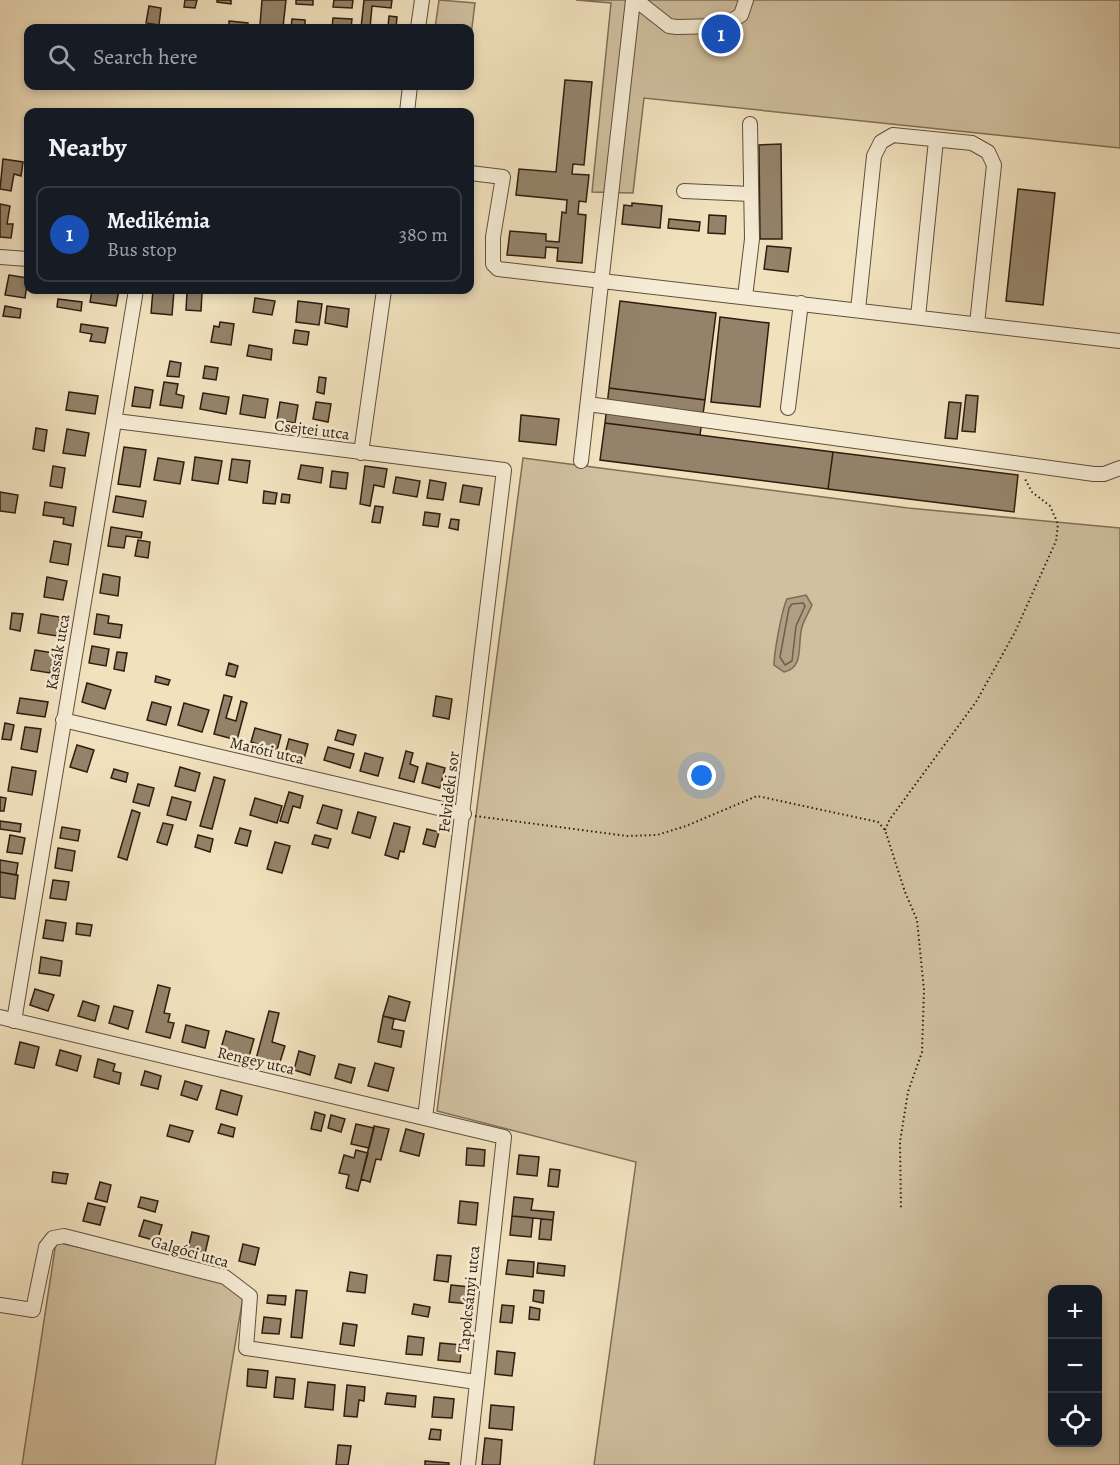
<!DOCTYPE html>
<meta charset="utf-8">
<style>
:root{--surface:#171b24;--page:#20242c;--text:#f1f3f6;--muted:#9ea1a6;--line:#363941;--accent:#db2777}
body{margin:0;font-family:Alegreya,serif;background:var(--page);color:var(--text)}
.controls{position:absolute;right:18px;bottom:18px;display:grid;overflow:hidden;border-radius:12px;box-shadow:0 3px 9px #0003}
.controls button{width:54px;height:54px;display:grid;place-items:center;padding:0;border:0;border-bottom:2px solid var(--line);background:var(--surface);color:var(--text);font:30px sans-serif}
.you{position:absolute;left:702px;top:776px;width:21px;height:21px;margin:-15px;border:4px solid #fff;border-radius:50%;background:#1a73e8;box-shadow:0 0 0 9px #1a73e833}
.badge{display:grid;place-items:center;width:39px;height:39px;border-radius:50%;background:var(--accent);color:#fff;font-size:20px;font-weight:700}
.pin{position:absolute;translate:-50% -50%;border:3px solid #fff;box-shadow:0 2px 6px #0006}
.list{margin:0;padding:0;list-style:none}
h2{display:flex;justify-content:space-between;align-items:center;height:78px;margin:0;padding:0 24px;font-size:26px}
h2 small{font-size:20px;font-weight:400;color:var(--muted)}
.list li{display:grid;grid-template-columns:39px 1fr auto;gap:18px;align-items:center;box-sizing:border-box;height:96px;margin:0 12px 12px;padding:0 12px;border:2px solid var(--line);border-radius:12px}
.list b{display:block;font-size:22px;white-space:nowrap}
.list p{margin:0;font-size:20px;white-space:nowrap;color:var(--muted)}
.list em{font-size:20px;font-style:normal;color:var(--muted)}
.icon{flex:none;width:33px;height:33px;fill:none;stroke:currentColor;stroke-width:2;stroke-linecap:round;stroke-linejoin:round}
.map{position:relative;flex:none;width:1120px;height:1465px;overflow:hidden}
.search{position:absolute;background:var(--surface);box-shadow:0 3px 9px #0003;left:24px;top:24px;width:450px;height:66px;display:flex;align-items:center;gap:15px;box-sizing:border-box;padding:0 21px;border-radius:12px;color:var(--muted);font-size:22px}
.panel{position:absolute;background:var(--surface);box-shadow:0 3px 9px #0003;left:24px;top:108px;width:450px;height:186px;border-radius:12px}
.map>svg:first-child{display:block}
.green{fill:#d0c0a0;stroke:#806e58;stroke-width:1.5;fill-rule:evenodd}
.water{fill:#af9f83;stroke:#7c6b55;stroke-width:1.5}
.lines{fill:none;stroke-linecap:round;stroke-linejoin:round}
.shore{stroke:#6f5e4a;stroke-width:1.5}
.building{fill:#94836a;stroke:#2f1c10;stroke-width:1.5}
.minor-casing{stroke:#604e3c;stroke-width:16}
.path{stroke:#2f1c10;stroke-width:2;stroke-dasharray:1.5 3;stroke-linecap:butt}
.minor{stroke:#f6ecd5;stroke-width:14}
.labels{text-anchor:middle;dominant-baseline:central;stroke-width:5;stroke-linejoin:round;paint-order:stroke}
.street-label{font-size:16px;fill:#2f1c10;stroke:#f6ecd5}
</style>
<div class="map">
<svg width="1120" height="1465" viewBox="0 0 1120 1465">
<rect width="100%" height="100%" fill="#f1e2be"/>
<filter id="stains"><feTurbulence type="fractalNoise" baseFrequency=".00333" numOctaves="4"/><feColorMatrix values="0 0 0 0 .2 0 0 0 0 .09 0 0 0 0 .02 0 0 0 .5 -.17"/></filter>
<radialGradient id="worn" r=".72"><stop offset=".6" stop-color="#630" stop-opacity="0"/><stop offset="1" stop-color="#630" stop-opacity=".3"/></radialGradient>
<!-- green -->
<path class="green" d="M439 0 475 3 470 43V28H435Z
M576 0H1120V148L644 98 633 193 592 192 611 3Z
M523 458 908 508 1120 528V1465H594L636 1162 437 1111ZM1052 1290H1098V1442H1052Z
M56 1242 221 1279 243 1297 215 1465H22Z"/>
<!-- water -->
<path class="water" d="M806 595 812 605C809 612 804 620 802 627 797 643 805 668 784 672L774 665C774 653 782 609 787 599Z"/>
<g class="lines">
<!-- shore -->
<path class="shore" d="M803 603 805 606 796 626 792 661 785 665 780 657 789 608 792 604Z"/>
</g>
<!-- building -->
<path class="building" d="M185 0H197L195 8 184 7Z
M217 0H231V4L217 2Z
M262 0H286L283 27 260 25Z
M296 0H313V5L296 4Z
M334 0H353L352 8 333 7Z
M364 0H392L391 8 372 6 370 28H361Z
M149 6 161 8 159 25 146 23Z
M389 16 397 17 396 28H381L388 27Z
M333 18 352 19 351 28H332Z
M292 19 305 20V28H291Z
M229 21 248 23 247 28H229Z
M565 80 592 82 584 165 573 164 572 174 589 175 586 202 579 201 578 214 586 215 582 263 557 261 558 248 546 247 545 258 507 255 510 231 546 234V241L559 242 562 212 566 213 567 200 516 195 519 169 556 172Z
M781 144 782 239H760L759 145Z
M3 159 23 162 21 176 14 174 11 191 0 189Z
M1018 189 1055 193 1043 305 1006 301Z
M632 203 662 206 660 228 622 224 624 205 632 206Z
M0 204 10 206 7 224H13L11 238 0 237Z
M709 215 726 216 725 234 708 233Z
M669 219 700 222 699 231 668 228Z
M767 246 791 248 788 272 764 269Z
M9 275 28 278 25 298 5 295Z
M92 290H119L116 306 90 302Z
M153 290 174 291 172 315 151 313Z
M187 292 202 293 201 311 186 310Z
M255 298 275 301 272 315 253 312Z
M58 299 82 302 81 311 57 307Z
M298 301 322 304 319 325 296 322Z
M620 301 716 313 705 400 609 388Z
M5 306 21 309 20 318 3 316Z
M327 306 349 309 347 327 325 323Z
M720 317 769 323 760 407 711 402Z
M220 322 234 324 231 345 211 342 214 326 219 327Z
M81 324 108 328 105 343 90 341 92 334 80 332Z
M295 330 309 332 307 345 293 343Z
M249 345 272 349 271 360 247 356Z
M170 361 181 363 179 377 167 376Z
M205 366 218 368 216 380 203 378Z
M319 377 326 378 324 394 317 392Z
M164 382 178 384 176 394 184 396 182 408 160 405Z
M135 387 153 390 150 408 132 406Z
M609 388 705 400 700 435 605 423Z
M69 392 98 396 95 414 66 410Z
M203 393 229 397 226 414 200 409Z
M243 395 268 399 265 418 240 414Z
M966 395 978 396 975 432 962 431Z
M280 402 298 405 295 423 277 420Z
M316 402 331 404 328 422 313 419Z
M949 402 961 403 957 439 945 438Z
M521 415 559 419 556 445 519 441Z
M605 423 833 452 828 489 600 460Z
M36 428 47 430 44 451 33 449Z
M67 429 89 433 85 456 63 453Z
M124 447 146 450 140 487 118 484Z
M833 452 1018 475 1014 512 828 489Z
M195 457 222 461 218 484 192 480Z
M158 458 184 462 180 484 154 480Z
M232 459 250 461 247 483 229 480Z
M301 465 323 468 321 483 298 479Z
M53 466 65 468 62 488 50 486Z
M365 466 387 469 384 487 374 485 370 506 360 504Z
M332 471 348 473 346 489 330 487Z
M396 477 420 481 417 497 393 493Z
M430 480 446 483 443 500 427 498Z
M463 485 482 488 479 505 460 502Z
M264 491 277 493 275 504 263 503Z
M0 492 18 495 15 513 0 511Z
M282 494 290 495 289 503 281 502Z
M116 496 146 501 143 517 113 512Z
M45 502 76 507 73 526 63 524 64 518 43 515Z
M375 506 383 507 380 523 372 522Z
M425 512 440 514 438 527 423 525Z
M451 519 459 520 458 530 449 528Z
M111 527 142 532 141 538 126 536 124 548 108 546Z
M138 540 150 542 148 558 135 556Z
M54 541 71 544 68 565 50 562Z
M103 574 120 577 118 596 100 593Z
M47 577 67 581 63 600 44 597Z
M12 613 23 614 20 631 10 629Z
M41 614 60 617 57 636 38 633Z
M97 614 109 616 108 623 122 625 120 638 94 634Z
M92 646 109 649 106 666 89 663Z
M35 650 54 653 50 673 31 670Z
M117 652 127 653 124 671 114 669Z
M229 663 238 666 235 677 226 675Z
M156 676 170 680 168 685 155 682Z
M87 683 111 690 105 709 82 702Z
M224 695 232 697 226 718 236 721 241 701 247 703 237 740 214 734Z
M436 696 452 699 449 719 433 716Z
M20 698 48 702 45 717 17 713Z
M152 702 171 707 166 725 147 720Z
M184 703 209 710 202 732 178 725Z
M5 723 14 725 11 740 2 739Z
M25 727 41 729 37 752 21 749Z
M255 728 281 735 277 750 251 742Z
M338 730 356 735 353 745 335 740Z
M289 739 308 744 304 759 285 754Z
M77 745 94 750 87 772 70 767Z
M328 747 354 754 350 768 324 760Z
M406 751 413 753 410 764 418 767 414 782 399 778Z
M365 753 383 758 378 776 360 771Z
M427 763 445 768 440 788 422 783Z
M12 767 36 771 32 795 8 791Z
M180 767 200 773 195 791 175 786Z
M114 769 128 773 126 782 111 778Z
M214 777 225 780 212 829 200 826Z
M138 784 154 788 149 806 133 802Z
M289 792 303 796 300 808 293 806 288 823 280 821Z
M0 797 6 798 4 811H0Z
M172 797 191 802 186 820 167 815Z
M255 798 282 806 277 823 250 815Z
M323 805 342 810 337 829 317 823Z
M132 810 140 813 127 860 118 857Z
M358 812 376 817 370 838 352 833Z
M0 821 21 824 20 832 0 829Z
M163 823 173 825 167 845 157 842Z
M394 823 410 827 404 852 400 851 398 859 385 855Z
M62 827 80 830 78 841 60 838Z
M240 828 251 831 247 846 235 843Z
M427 829 439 832 435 847 423 844Z
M10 835 25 838 22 854 7 852Z
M198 835 213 839 210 852 195 847Z
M315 835 331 839 328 848 312 844Z
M275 842 290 846 282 873 267 869Z
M58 848 75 851 72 871 55 868Z
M0 860 18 863 16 875 0 872Z
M0 872 18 875 15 899 0 897Z
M53 880 69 882 66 900 50 898Z
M46 920 66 923 63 941 43 938Z
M77 923 92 925 90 936 76 934Z
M41 957 62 961 60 976 39 973Z
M158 985 170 988 164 1013 170 1014 168 1022 174 1023 170 1038 146 1032Z
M35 989 54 995 48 1011 30 1005Z
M389 996 410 1002 405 1021 383 1016Z
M83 1001 99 1006 95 1021 78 1016Z
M114 1006 133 1011 128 1029 109 1023Z
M269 1011 279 1013 272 1042 285 1046 279 1065 256 1059Z
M383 1016 394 1019 392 1029 404 1031 401 1047 378 1042Z
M186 1025 209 1031 205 1048 182 1042Z
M226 1031 254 1039 248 1060 220 1052Z
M20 1042 39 1047 34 1068 15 1064Z
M60 1050 81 1056 77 1071 56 1065Z
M299 1051 315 1056 310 1075 294 1070Z
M98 1059 115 1064 113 1071 121 1073 119 1084 94 1077Z
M375 1063 394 1068 388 1091 368 1086Z
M339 1064 355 1068 351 1083 335 1078Z
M145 1071 161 1076 158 1089 141 1085Z
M185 1081 202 1086 197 1100 181 1095Z
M221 1090 242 1096 237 1115 216 1109Z
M315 1112 325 1115 321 1131 311 1129Z
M331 1115 345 1119 341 1132 328 1128Z
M221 1124 235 1128 233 1137 218 1133Z
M356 1124 374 1128 369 1148 351 1144Z
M170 1125 193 1131 189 1142 167 1136Z
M374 1126 389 1129 381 1160 376 1159 370 1182 361 1179Z
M406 1129 424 1134 419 1156 400 1151Z
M467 1148 485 1150 484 1166 466 1165Z
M356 1150 368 1153 358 1191 346 1188 349 1175 339 1173 344 1155 354 1158Z
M519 1155 539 1157 537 1176 517 1174Z
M550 1169 560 1170 558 1187 548 1186Z
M53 1172 68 1174 66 1184 52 1182Z
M100 1182 111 1185 107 1202 95 1199Z
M141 1197 158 1201 155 1212 138 1207Z
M514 1197 533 1199 531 1210 554 1212 553 1220 512 1216Z
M460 1201 478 1203 476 1225 458 1223Z
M88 1203 105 1207 100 1225 83 1221Z
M512 1216 533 1218 531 1237 510 1235Z
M541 1219 553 1220 551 1240 539 1239Z
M144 1220 162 1225 157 1241 139 1236Z
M192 1232 209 1236 205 1253 188 1249Z
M243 1244 259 1248 255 1265 239 1261Z
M437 1255 451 1256 448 1282 434 1280Z
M508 1260 534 1262 533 1277 506 1274Z
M538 1263 565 1266 564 1276 537 1273Z
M350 1272 367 1275 365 1293 347 1291Z
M451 1285 470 1287 469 1304 449 1302Z
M296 1290 307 1291 302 1338 291 1337Z
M534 1290 544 1291 543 1303 533 1301Z
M268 1295 286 1296 285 1305 267 1303Z
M414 1304 430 1307 428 1317 412 1314Z
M502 1305 514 1306 512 1323 500 1322Z
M530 1307 540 1309 539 1320 529 1319Z
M264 1317 281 1319 279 1334 262 1333Z
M343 1323 357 1325 354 1346 340 1344Z
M408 1336 424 1338 422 1355 406 1354Z
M440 1343 462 1345 460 1362 438 1360Z
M497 1351 515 1353 512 1376 495 1374Z
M248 1369 268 1371 266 1388 247 1386Z
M276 1377 295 1379 293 1399 274 1397Z
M308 1382 335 1385 333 1410 305 1407Z
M347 1385 365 1387 364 1401 359 1400 357 1417 344 1416Z
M387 1393 416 1396 415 1407 385 1404Z
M434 1397 454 1399 452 1418 432 1417Z
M491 1405 514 1407 512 1430 489 1428Z
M431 1429 441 1430 440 1440 429 1439Z
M485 1438 502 1440 500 1465H482Z
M338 1445 351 1446 348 1465H336Z
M425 1461 449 1463V1465H425Z"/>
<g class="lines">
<defs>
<path id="minor" d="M636 0 669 26 677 27 717 26 726 24 741 15 746 0
M418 28 422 0
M407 112 410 86
M470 173 503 177 493 237V264L498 269 1120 341
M684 191 751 194
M0 257 28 259
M745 297 752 239 750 124
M858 310 874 156 881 142 893 135 972 143 988 152 994 165 977 324
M918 317 936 140
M588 404 1094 474H1104L1120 468
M788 408 801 303
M116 421 504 470 425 1118
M361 453 384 290
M581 461 633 0
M63 720 464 814
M0 1017 504 1137 468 1465
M14 1021 136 290
M0 1305 33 1310 46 1247 53 1238 64 1236 225 1277 250 1296 246 1348 476 1382"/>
</defs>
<!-- minor casing -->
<use href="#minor" class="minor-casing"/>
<!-- path -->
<path class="path" d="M475 816 627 836 657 835 686 826 757 796 878 822 885 830 905 892 917 920 924 990 922 1052 908 1092 900 1142 901 1210
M885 830 890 819 976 702 1015 632 1056 541 1058 524 1050 506 1032 492 1025 479"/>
<!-- minor -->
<use href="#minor" class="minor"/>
</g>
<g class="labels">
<!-- street labels -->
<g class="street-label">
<text transform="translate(312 430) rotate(7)">Csejtei utca</text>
<text transform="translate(58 652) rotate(-80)">Kassák utca</text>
<text transform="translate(267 751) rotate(13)">Maróti utca</text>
<text transform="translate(449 792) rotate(-83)">Felvidéki sor</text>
<text transform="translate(256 1061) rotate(13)">Rengey utca</text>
<text transform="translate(190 1252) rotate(16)">Galgóci utca</text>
<text transform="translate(469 1299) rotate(-84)">Tapolcsányi utca</text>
</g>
</g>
<rect width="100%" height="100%" filter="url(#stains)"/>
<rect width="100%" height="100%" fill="url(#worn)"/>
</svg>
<div class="controls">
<button>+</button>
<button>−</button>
<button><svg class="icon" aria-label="locate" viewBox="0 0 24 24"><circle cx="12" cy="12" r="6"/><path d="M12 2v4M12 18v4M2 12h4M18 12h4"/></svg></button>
</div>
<div class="you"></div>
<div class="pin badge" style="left:721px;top:34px;background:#1a4fb4">1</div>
<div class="search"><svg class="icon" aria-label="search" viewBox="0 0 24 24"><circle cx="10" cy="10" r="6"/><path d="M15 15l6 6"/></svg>Search here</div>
<section class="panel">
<h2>Nearby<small></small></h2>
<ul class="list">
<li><span class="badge" style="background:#1a4fb4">1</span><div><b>Medikémia</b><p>Bus stop</p></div><em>380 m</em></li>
</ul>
</section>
</div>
